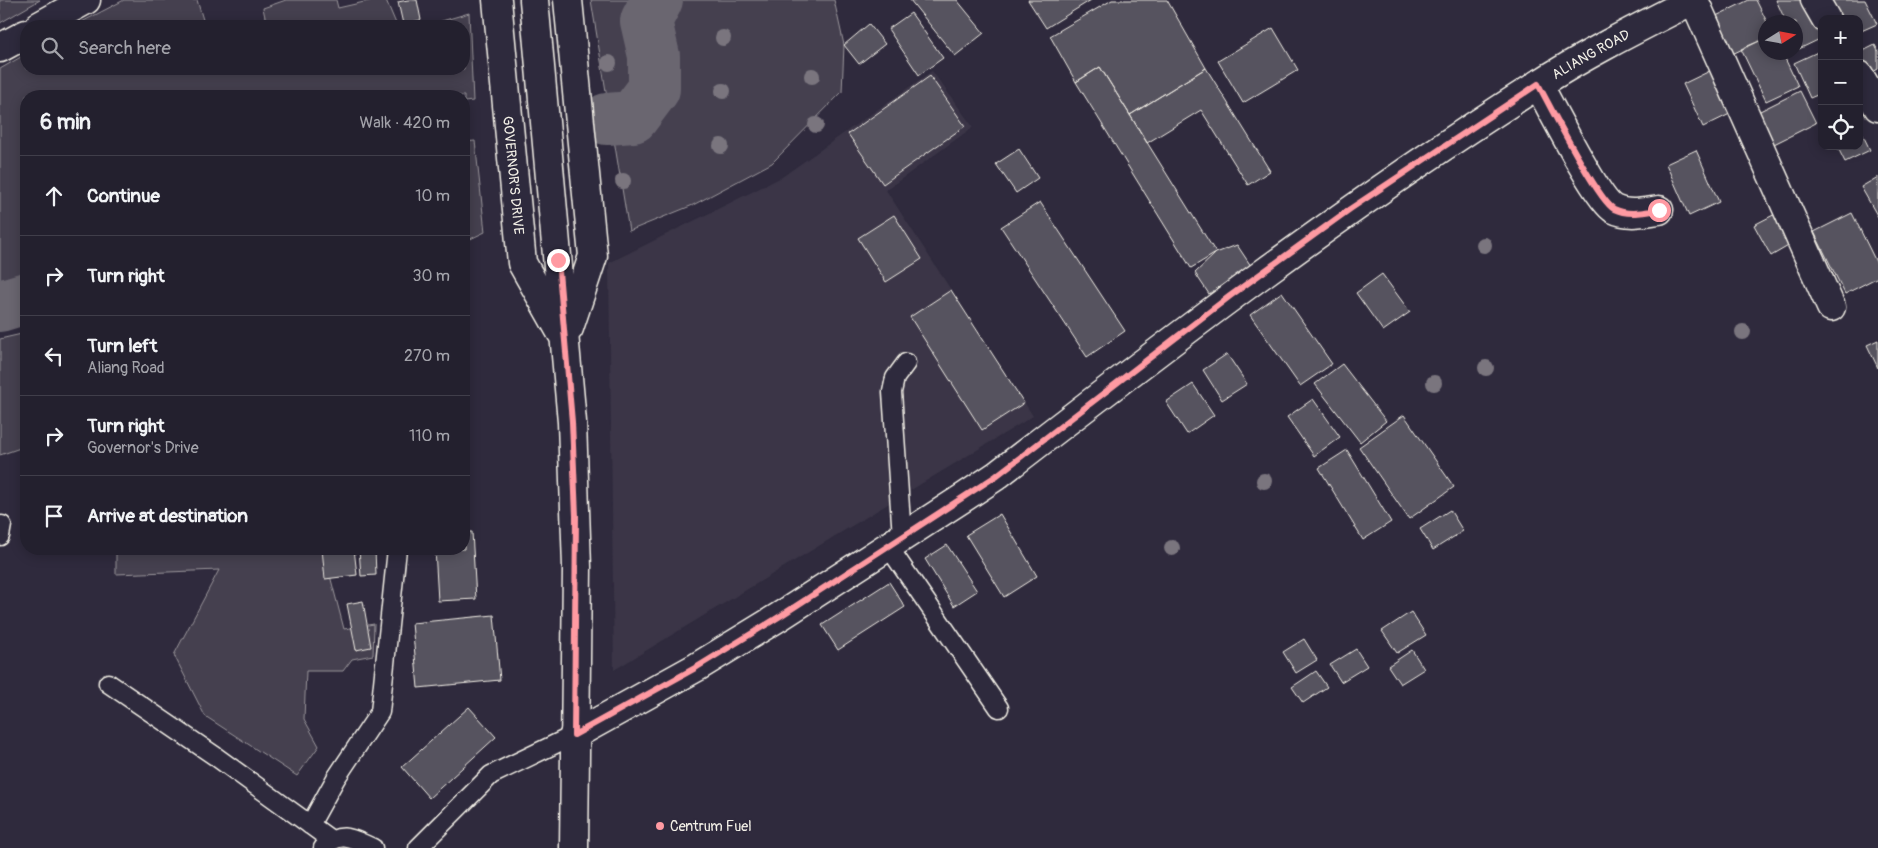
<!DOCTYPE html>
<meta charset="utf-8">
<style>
:root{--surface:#23202e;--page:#2b2836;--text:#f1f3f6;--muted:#a3a3aa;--line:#403e4a}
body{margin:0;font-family:Pangolin,sans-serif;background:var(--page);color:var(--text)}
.controls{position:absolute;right:15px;top:15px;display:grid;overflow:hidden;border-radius:10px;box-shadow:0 2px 12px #0003}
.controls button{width:45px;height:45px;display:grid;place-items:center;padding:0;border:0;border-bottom:1px solid var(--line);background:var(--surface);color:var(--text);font:25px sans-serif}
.compass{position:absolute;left:1758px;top:15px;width:45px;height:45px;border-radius:50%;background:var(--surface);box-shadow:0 2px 12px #0003;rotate:79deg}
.stop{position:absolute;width:15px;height:15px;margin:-11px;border:4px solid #ff9aa2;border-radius:50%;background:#fff}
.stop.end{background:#ff9aa2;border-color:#fff;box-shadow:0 1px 5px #0008}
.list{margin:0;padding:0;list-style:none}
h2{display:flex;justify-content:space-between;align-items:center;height:65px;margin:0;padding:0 20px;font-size:21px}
h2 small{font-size:16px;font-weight:400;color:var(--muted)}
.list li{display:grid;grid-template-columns:32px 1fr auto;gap:15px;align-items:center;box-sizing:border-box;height:80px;padding:0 20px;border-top:1px solid var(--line)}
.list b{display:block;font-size:19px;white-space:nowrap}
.list p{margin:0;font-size:16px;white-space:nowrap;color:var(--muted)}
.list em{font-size:16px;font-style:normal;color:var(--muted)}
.icon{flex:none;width:28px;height:28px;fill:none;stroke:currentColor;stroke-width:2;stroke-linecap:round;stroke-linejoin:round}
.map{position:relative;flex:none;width:1878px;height:848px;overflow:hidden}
.search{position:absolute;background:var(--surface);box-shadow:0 2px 12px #0003;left:20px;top:20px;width:450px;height:55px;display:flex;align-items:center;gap:12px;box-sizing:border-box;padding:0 18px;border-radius:20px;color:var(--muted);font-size:19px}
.panel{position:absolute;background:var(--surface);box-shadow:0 2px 12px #0003;left:20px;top:90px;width:450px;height:465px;border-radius:20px}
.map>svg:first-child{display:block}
.built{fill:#3b3647}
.green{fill:#454050;stroke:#9c989c}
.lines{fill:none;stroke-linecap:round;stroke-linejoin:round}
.river{stroke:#6a6670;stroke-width:52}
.building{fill:#56525f;stroke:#f4f1e8}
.lane-casing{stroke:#f4f1e8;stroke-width:21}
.street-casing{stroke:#f4f1e8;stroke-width:31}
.secondary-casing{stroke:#f4f1e8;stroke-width:31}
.primary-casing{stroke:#f4f1e8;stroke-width:31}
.lane{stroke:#2f2a3d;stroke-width:18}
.street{stroke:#2f2a3d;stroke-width:28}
.secondary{stroke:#2f2a3d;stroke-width:28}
.primary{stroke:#2f2a3d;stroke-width:28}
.tree{fill:#7a757e}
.route{stroke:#ff9aa2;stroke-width:6}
.poi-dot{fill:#ff9aa2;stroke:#2f2a3d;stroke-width:2}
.labels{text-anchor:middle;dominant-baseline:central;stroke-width:4;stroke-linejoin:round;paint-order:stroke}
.street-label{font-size:14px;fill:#f4f1e8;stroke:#2f2a3d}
.poi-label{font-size:14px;fill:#f4f1e8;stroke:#2f2a3d;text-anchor:start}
</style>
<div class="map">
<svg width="1878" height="848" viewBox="0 0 1878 848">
<rect width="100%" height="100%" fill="#2f2a3d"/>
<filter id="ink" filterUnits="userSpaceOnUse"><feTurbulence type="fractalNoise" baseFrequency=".02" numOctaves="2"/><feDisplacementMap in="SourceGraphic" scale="10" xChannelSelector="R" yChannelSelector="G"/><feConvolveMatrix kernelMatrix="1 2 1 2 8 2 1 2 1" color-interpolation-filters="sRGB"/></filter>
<g filter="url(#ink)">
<!-- built -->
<path class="built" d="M932 71 973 127 886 190 1033 416 614 670 609 263 782 177Z"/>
<!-- green -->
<path class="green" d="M0 0H40L0 23Z
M124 0H197L204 23 220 20 224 26H74Z
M286 0H336L338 8 373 0H386L397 26H267L263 8Z
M591 0H834L844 45 842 92 772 163 693 205 629 231Z
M469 13 473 101 464 102V96H26V282L0 288V69L26 54V69H464V26H425Z
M475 141 485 232 464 242V142Z
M26 333V446L0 455V339Z
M116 549H323L344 629 374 624 373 655 352 659 343 671H306L304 719 319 746 297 776 205 716 174 655 219 570 116 574Z"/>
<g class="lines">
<!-- river -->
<path class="river" d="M607 119 633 117 654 89V56L646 21 657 0
M0 306 26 298"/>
</g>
<!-- building -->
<path class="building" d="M408 0H417L421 20 403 24 398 2Z
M910 0H957L984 33 955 56Z
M1028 0H1091L1046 28Z
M1112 0H1167L1206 68 1130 115 1100 67 1076 82 1050 36Z
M1749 0H1756L1767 22H1766V38L1728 56 1710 19Z
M1776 0H1807L1822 33V38L1799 49 1796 42V22H1786Z
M1831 0H1865L1877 24 1859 32V19H1841Z
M911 13 943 58 919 75 888 29Z
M869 24 885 44 859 64 844 45Z
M1273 28 1298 70 1243 103 1218 61Z
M1766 38V52H1782L1798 86 1766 101 1741 49Z
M1875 45 1878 51V69L1868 75 1859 53Z
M1822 50V93L1810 98 1794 63Z
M1100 67 1216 253 1191 268 1076 82Z
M1206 68 1270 171 1248 185 1201 110 1147 143 1130 115Z
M1716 68 1736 111 1703 127 1683 84Z
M930 76 965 126 883 184 848 134Z
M1800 91 1816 123 1772 145 1756 113Z
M1859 127 1870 150 1845 162 1837 146H1859Z
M1019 149 1038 178 1016 193 996 164Z
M1696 150 1719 202 1689 216 1666 164Z
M1878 177V217L1861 187Z
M1040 202 1125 331 1087 357 1001 227Z
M1781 211 1797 241 1771 256 1754 225Z
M1852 213 1878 266V277L1845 294 1814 232Z
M894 215 922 259 886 282 858 238Z
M1237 245 1251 266 1209 294 1195 273 1216 253Z
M1382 274 1410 312 1383 331 1356 293Z
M951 290 1024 403 982 430 910 317Z
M1282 292 1332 364 1300 386 1250 315Z
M1878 340V368L1867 345Z
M1227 354 1247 384 1222 400 1203 370Z
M1342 364 1386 421 1360 442 1315 384Z
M1193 384 1214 415 1187 434 1166 402Z
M1313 399 1340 437 1314 456 1287 417Z
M1404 415 1454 487 1409 519 1359 447Z
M1347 450 1391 522 1363 540 1319 468Z
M1450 510 1463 531 1433 550 1420 529Z
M1000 514 1037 576 1004 597 966 535Z
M464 532H472L476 599 438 601 435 549H464Z
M947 545 977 591 954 606 925 559Z
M322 549H354L357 575 325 579Z
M359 549H375L376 575 361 576Z
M889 582 905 607 838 650 822 625Z
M363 601 371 647 356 650 347 604Z
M1411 612 1426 635 1397 653 1382 631Z
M494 615 500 680 418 688 412 623Z
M1304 639 1317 660 1296 673 1283 652Z
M1356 649 1367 666 1341 682 1330 665Z
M1412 650 1424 669 1400 684 1388 666Z
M1316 671 1327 687 1303 703 1292 687Z
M469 707 496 737 429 798 402 767Z"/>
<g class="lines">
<defs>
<path id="lane" d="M0 526 2 525 0 536
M902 537 892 392 895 378 906 363
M888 546 999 708
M108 683 215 756 331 840
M310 825 336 778 380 712 397 549
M323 848C341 830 352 839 373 848
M418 848 491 775 574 735"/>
<path id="street" d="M1694 0 1831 307
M1815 0 1826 19
M1859 75 1878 107
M1538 84C1550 106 1598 201 1614 209 1628 216 1644 212 1659 210"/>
<g id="secondary">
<path d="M39 26 86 0"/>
<path d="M0 48 26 34"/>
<path id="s1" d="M574 735 697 667 782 615 966 496 996 476C1172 340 1348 205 1536 86 1586 54 1640 27 1693 0"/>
</g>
<g id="primary">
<path id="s2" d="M497 0 522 263 561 332"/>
<path d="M534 0 572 422 577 567 574 848"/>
<path d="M568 0 593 256 569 328"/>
</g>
</defs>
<!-- lane casing -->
<use href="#lane" class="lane-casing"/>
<!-- street casing -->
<use href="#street" class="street-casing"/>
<!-- secondary casing -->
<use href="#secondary" class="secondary-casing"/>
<!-- primary casing -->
<use href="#primary" class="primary-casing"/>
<!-- lane -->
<use href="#lane" class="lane"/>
<!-- street -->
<use href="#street" class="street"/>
<!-- secondary -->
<use href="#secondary" class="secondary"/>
<!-- primary -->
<use href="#primary" class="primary"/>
</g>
<!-- trees -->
<g class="tree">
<circle cx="723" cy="38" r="8"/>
<circle cx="609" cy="63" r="8"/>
<circle cx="812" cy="76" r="8"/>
<circle cx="723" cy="91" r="8"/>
<circle cx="816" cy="125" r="8"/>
<circle cx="721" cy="146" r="8"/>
<circle cx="623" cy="181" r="8"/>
<circle cx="1484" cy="245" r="8"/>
<circle cx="1743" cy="332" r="8"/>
<circle cx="1486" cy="368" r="8"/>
<circle cx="1434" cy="383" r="8"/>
<circle cx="1264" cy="481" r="8"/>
<circle cx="1172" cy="548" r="8"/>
</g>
</g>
<g class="lines" filter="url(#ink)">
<!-- route -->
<path class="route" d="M558 260 572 422 576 516 574 735 697 667 782 615 996 476 1230 296 1350 209 1538 84C1550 106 1598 201 1614 209 1628 216 1644 212 1659 210"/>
</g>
<!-- markers -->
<circle class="poi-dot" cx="660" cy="826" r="5"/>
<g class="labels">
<!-- street labels -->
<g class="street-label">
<text stroke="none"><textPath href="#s1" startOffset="1225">ALIANG ROAD</textPath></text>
<text stroke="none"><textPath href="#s2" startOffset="176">GOVERNOR'S DRIVE</textPath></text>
</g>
<!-- poi labels -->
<g class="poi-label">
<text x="670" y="826">Centrum Fuel</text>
</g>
</g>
</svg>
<div class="controls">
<button>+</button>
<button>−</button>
<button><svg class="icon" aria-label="locate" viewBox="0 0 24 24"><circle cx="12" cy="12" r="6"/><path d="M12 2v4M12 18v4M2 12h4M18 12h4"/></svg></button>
</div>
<svg class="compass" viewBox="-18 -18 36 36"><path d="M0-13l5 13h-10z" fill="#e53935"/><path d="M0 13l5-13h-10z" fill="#a3a3aa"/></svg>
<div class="stop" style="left:1659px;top:210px"></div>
<div class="stop end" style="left:558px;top:260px"></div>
<div class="search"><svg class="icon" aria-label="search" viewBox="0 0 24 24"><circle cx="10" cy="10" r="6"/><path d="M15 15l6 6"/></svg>Search here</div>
<section class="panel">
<h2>6 min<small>Walk · 420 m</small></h2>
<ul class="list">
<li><svg class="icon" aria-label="ahead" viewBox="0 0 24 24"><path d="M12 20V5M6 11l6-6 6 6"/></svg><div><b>Continue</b></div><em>10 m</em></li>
<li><svg class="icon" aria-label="right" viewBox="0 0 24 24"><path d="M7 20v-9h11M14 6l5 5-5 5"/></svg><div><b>Turn right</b></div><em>30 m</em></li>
<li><svg class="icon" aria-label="left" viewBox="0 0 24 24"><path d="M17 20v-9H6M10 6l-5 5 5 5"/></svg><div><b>Turn left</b><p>Aliang Road</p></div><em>270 m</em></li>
<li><svg class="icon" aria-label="right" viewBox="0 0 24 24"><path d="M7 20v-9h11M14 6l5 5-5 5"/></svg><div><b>Turn right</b><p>Governor's Drive</p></div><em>110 m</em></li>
<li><svg class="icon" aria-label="arrive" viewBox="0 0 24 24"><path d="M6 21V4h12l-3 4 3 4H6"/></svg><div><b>Arrive at destination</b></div></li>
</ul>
</section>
</div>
